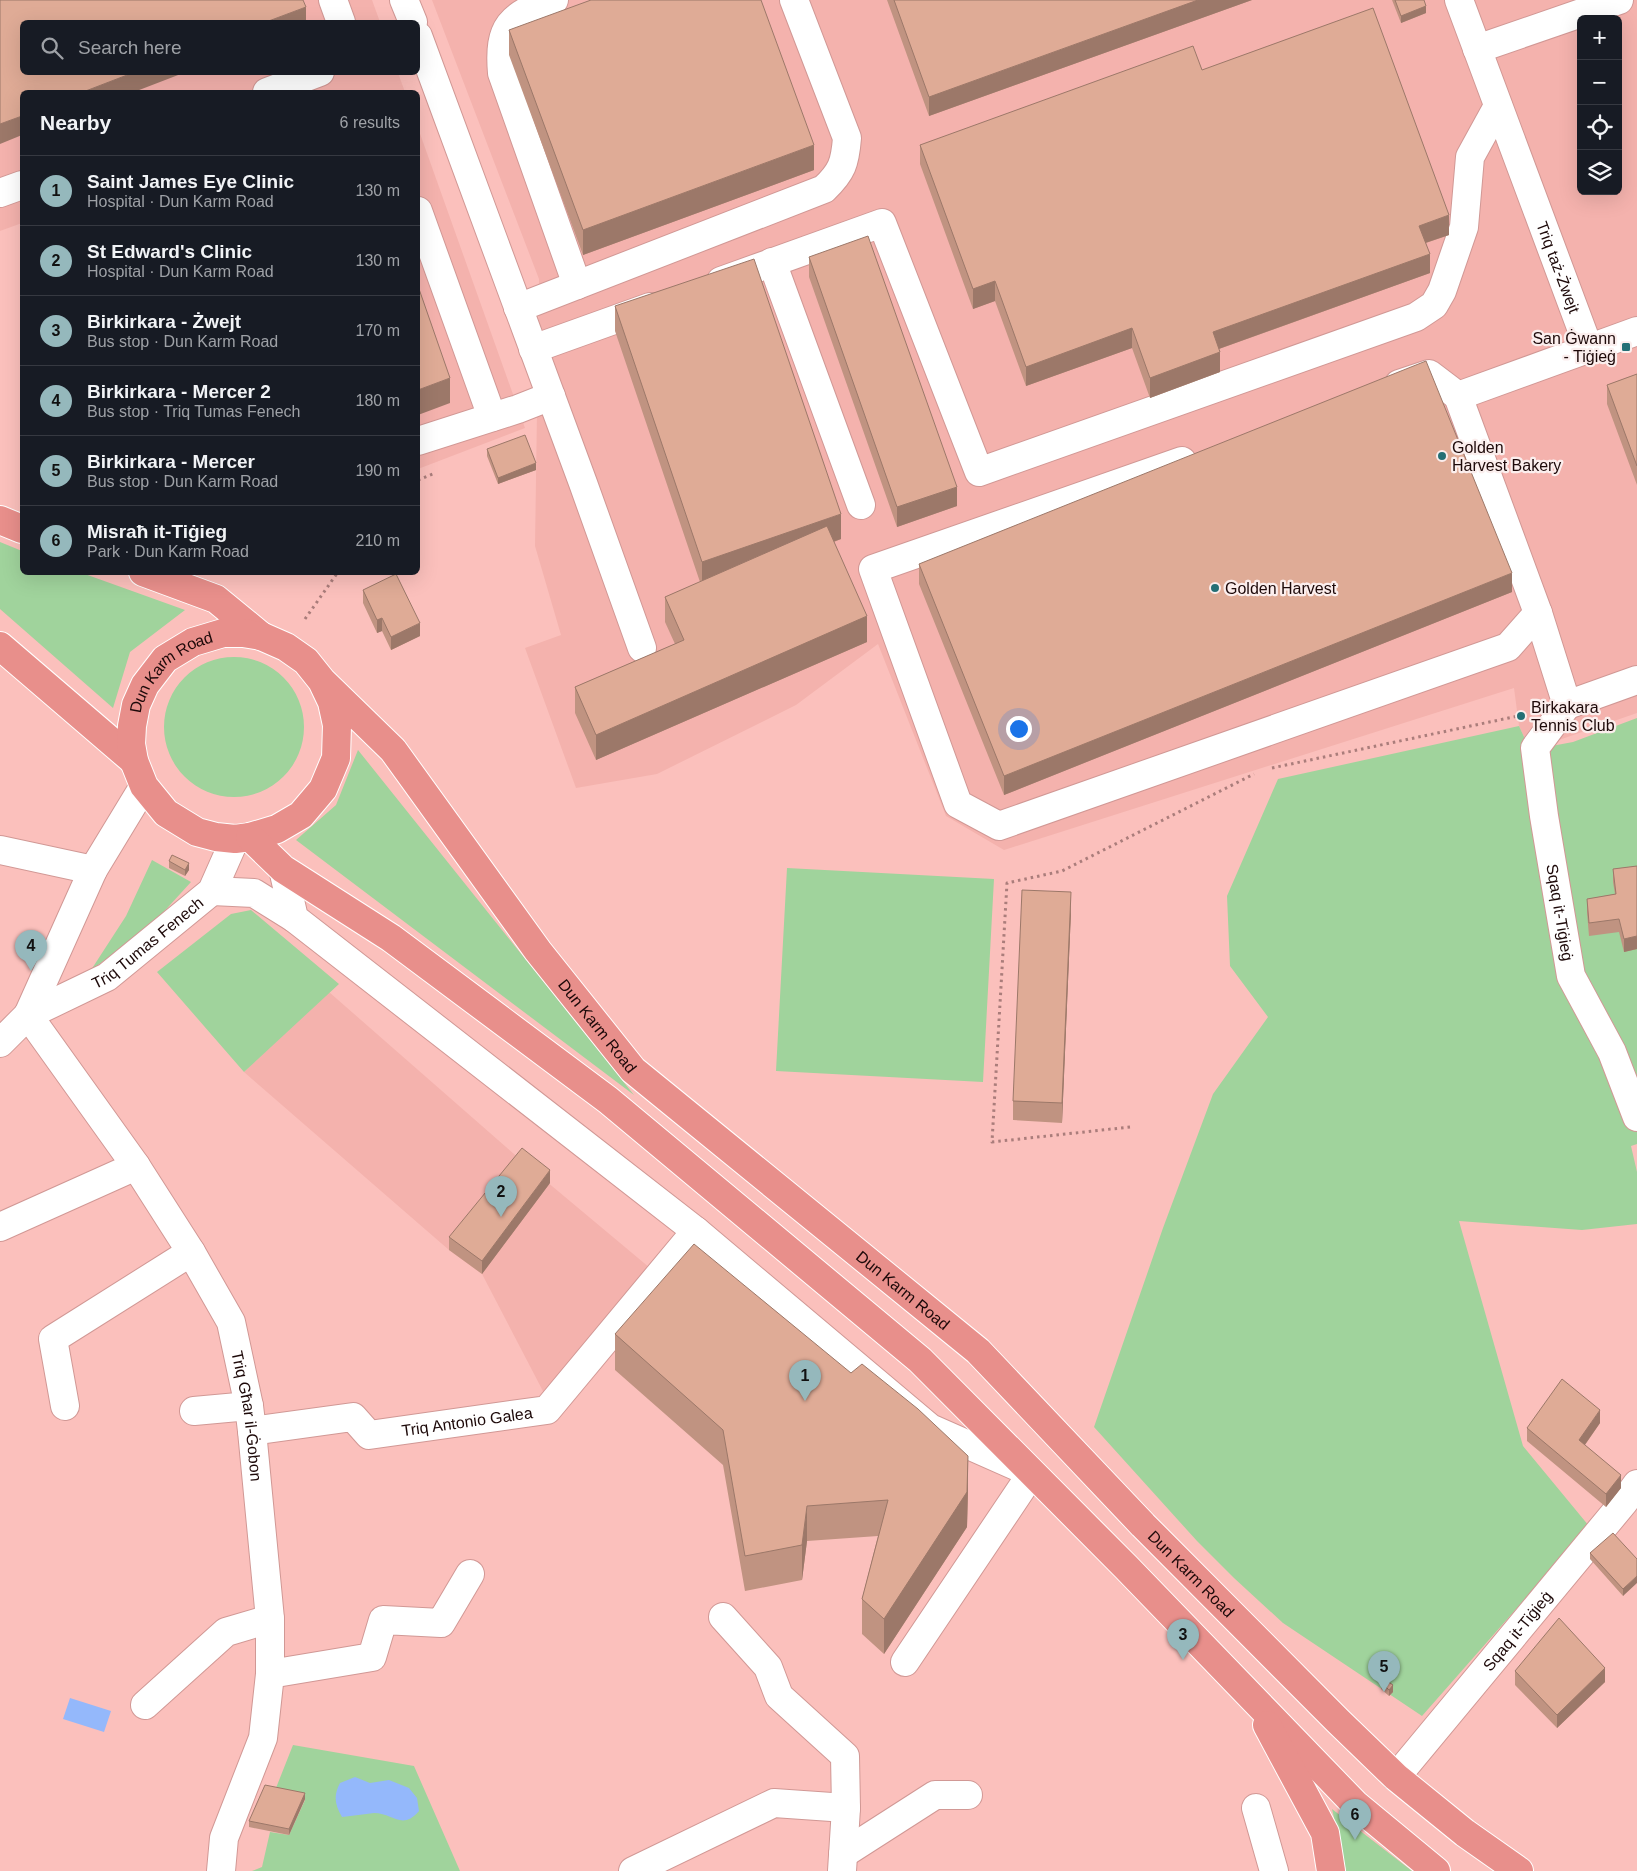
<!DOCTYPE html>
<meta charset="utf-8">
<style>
:root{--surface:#171b24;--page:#20242c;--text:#f1f3f6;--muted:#9ea1a6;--line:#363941;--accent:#95b8bc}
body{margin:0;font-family:Helvetica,sans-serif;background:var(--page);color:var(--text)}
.controls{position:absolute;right:15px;top:15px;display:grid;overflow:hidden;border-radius:8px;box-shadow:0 5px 20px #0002}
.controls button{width:45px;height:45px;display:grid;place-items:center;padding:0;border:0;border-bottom:1px solid var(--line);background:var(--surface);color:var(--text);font:25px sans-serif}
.you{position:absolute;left:1018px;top:728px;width:18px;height:18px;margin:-12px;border:4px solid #fff;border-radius:50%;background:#1a73e8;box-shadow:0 0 0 8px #1a73e833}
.badge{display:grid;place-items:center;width:32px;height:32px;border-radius:50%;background:var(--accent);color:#111;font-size:16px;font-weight:700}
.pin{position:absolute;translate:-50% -41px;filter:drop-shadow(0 1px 2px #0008)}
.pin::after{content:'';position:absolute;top:26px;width:18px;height:15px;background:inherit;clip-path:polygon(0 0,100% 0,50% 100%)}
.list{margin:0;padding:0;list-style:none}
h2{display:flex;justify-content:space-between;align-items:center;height:65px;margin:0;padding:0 20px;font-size:21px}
h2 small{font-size:16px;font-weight:400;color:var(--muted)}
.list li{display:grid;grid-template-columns:32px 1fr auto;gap:15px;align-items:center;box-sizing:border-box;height:70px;padding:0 20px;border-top:1px solid var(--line)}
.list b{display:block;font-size:19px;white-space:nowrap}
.list p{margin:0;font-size:16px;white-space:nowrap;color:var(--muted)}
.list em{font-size:16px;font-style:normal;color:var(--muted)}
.icon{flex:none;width:28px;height:28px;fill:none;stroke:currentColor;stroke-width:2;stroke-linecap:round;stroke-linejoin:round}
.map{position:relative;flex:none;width:1637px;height:1871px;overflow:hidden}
.search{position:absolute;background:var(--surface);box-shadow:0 5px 20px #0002;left:20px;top:20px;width:400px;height:55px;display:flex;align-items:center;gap:12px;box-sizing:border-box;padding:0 18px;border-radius:8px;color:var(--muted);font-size:19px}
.panel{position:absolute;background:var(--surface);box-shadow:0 5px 20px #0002;left:20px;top:90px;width:400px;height:485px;border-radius:8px}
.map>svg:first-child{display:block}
.built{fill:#f4b2ad;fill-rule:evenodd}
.green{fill:#a0d39c}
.water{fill:#94b8fb}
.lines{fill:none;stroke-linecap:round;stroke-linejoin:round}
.minor-casing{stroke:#d19895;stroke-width:30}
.highway-casing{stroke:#fff;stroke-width:30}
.path{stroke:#aa7d7b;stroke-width:3;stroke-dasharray:2.5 4;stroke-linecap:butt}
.minor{stroke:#fff;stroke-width:28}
.highway{stroke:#e88f8b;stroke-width:28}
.wall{fill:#c09381}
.shaded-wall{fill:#9c7869}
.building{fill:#dfab96;stroke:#9c7869}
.poi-dot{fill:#246f75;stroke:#fbeeed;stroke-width:2}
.labels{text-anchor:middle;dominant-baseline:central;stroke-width:4.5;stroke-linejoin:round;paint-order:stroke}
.street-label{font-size:16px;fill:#1d0909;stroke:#fbeeed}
.poi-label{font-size:16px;fill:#1d0909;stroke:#fbeeed;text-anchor:start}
</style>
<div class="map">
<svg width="1637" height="1871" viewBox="0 0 1637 1871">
<rect width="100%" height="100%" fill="#fbc0bc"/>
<!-- built -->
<path class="built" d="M0 0H372L380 22H22V72L398 73 405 92H22V223L0 231Z
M432 0H1637V713L1530 750 1519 726 1514 688 1004 850 946 816 878 644 796 705 657 774 576 788 525 648 561 635 535 546 539 279ZM1581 19H1618V191H1581Z
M418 128 525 428 418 469Z
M329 992 522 1161 650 1268 545 1395 482 1274 449 1250 244 1072Z"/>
<!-- green -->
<path class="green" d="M0 542 22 551V572L82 573 185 610 130 652 113 708 0 609Z
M164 727a70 70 0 1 1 140 0a70 70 0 1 1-140 0Z
M1637 718V1144L1631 1146 1637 1172V1224L1582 1230 1459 1221 1523 1446 1589 1526 1422 1716 1283 1623 1234 1578 1197 1541 1094 1427 1163 1228 1213 1094 1268 1017 1230 966 1227 896 1278 779 1519 726 1530 750 1573 742Z
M358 750 634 1095 296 840 336 805Z
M152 860 191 882 149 928 91 970 126 916Z
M787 868 994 879 983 1082 776 1071Z
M251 910 339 984 244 1072 157 972 231 914Z
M293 1745 414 1766 460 1871H252L262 1867 270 1832 289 1835 305 1800 274 1793Z
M1332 1809 1412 1871H1346Z"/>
<!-- water -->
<path class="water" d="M70 1698 111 1711 104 1732 63 1719Z
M355 1777 370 1783 389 1780 409 1788 417 1798 419 1811C402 1831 393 1813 374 1813 364 1814 353 1816 342 1817 335 1805 333 1796 340 1783Z"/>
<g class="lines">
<defs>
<g id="minor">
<path d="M333 0 341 22"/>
<path d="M404 0 413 22"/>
<path d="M554 0C510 15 498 26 502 73L577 285"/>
<path id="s1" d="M1459 0 1589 349"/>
<path d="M418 36 583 483 642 648"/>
<path d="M1477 49 1619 0"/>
<path d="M267 92 320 72"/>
<path d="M0 193 22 185"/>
<path d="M418 211 492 417"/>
<path d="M772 262 861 505"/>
<path d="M721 281 882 223 979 472 1416 317 1434 305 1442 291 1464 227 1470 157 1498 106"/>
<path d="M518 308 824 189C842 172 845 163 847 138L794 0"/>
<path d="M533 349 650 307"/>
<path d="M1399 384 1429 374 1458 396"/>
<path d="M418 441 518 409 551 396"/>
<path d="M1182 461 873 569 958 804 999 826 1508 647 1538 613"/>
<path d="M1567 705 1538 613 1458 396 1637 331"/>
<path id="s2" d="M1567 705 1535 748 1544 816 1571 976 1612 1052 1637 1117"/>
<path d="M1567 705 1637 680"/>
<path d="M0 850 93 870"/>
<path d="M283 869 294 918 696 1231 930 1428 1032 1473 905 1662"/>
<path d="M212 891 254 893 294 918"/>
<path id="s3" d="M28 1015 136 1166 191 1252 231 1322 249 1406 252 1431 270 1619V1674L263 1738 224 1838 221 1871"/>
<path d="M28 1015 93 870 144 786"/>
<path id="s4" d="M0 1043 28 1015 107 977 212 891 235 839"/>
<path d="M0 1227 136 1166"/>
<path d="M65 1406 53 1339 191 1252"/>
<path d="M194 1411 249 1406"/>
<path id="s5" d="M252 1431 353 1417 369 1435 547 1410 696 1231"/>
<path d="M723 1617 768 1667 779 1696 845 1756 846 1808 842 1871"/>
<path d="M270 1674 372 1657 383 1620 441 1623 470 1574"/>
<path d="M145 1705 226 1632 270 1619"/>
<path id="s6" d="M1396 1777 1624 1502 1637 1484"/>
<path d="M1256 1808 1274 1871"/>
<path d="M843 1854 935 1795H968"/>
<path d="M633 1871 774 1803 846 1808"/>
</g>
<g id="highway">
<path d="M0 520 22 529"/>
<path d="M143 572 216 599 261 636"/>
<path d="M0 646 134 761"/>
<path id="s7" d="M322 681 332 702 337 725 336 758 323 789 301 815 277 829 250 837 235 839 216 837 197 832 166 813 144 786 134 761 131 744 132 726 136 705 145 685 165 659 193 642 223 633H243L261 636 286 647 306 661 322 681 393 750 538 951 633 1070 978 1351 1143 1525 1338 1721 1396 1777 1465 1833 1519 1871"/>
<path d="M250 837 283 869 391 938 608 1100 920 1360 1126 1567 1355 1804 1436 1871"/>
<path d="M1267 1725 1325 1833 1331 1871"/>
</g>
</defs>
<!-- minor casing -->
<use href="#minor" class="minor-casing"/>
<!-- highway casing -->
<use href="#highway" class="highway-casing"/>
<!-- path -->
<path class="path" d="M418 480 435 473
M305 619 338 572
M1272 768 1518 716
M1130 1127 992 1142 1007 883 1062 871 1254 774"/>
<!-- minor -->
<use href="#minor" class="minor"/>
<!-- highway -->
<use href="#highway" class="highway"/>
</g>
<!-- wall -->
<path class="wall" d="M887 0H1252L929 116Z
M1392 0H1424L1426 13 1401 23Z
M509 30 814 170 583 255 509 55Z
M1202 70 1449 235 1426 243 1430 273 1219 349 1220 372 1150 398 1132 348 1026 386 995 301 973 309 920 164V145Z
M809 257 957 506 897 527 809 277Z
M615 306 841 539 834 542 867 642 596 760 575 713V687L675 644 665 622V597L700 582 615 331Z
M1637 374V485L1607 404V385Z
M487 449 536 470 498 484 487 456Z
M919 564 1512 592 1004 795 919 584Z
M363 590 420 636 391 650 382 631 377 633 363 603Z
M169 861 189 870 185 876 169 868Z
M1637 866V949L1624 952 1619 932 1589 936 1587 912V899L1615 894 1613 882V869Z
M1071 911 1062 1123 1013 1120V1101Z
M550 1183 482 1274 449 1250V1237Z
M615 1334 968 1491 967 1527 884 1654 862 1634V1599L878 1536 807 1541 802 1580 745 1591 723 1465 615 1370Z
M1600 1423 1585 1445 1621 1488 1606 1507 1527 1441V1428Z
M1590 1553 1637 1559 1623 1596 1590 1559Z
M1515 1671 1605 1682 1557 1728 1515 1685Z
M1381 1682 1393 1692 1389 1696 1381 1689Z
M305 1799 289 1835 249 1827V1821Z"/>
<!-- shaded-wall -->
<path class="shaded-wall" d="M1198 0H1252L929 116V97Z
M1426 6V13L1401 23V16Z
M306 7V22H266Z
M135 72H186L134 92H83Z
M22 116V135L0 144V124Z
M814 145V170L583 255V230Z
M1449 215V235L1419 245V226Z
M1430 254V273L1213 351V332Z
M995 281V301L973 309V289Z
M1132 328V348L1026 386V367Z
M1220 352V372L1150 398V378Z
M450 378V403L418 415V390Z
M536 463V470L498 484V478Z
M957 487V506L897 527V507Z
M841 514V539L702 587V562Z
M1512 573V592L1004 795V776Z
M867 616V642L596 760V735Z
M382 618V631L377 633V620Z
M420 623V636L391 650V637Z
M189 863V870L185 876V870Z
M1071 892V911L1062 1123V1103Z
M1637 936V949L1624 952V939Z
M550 1170V1183L482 1274V1261Z
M1600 1410V1423L1579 1453V1440Z
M968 1456V1491L967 1527 884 1654V1619Z
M1621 1475V1488L1606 1507V1494Z
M807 1506V1541L802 1580V1545Z
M1637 1576V1583L1623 1596V1589Z
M1605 1668V1682L1557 1728V1715Z
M1393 1685V1692L1389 1696V1690Z
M305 1793V1799L289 1835V1829Z"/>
<!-- building -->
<path class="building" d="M0 0H303L306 7 266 22H22V72H135L83 92H22V116L0 124Z
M591 0H761L814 145 583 230 509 30Z
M894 0H1198L929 97Z
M1395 0H1424L1426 6 1401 16Z
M1373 8 1449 215 1419 226 1430 254 1213 332 1220 352 1150 378 1132 328 1026 367 995 281 973 289 920 145 1193 46 1202 70Z
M868 236 957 487 897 507 809 257Z
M754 259 841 514 702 562 615 306Z
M418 286 450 378 418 390Z
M1426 361 1512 573 1004 776 919 564Z
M1637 374V466L1607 385Z
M525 435 536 463 498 478 487 449Z
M827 526 867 616 596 735 575 687 684 640 665 597Z
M396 574 420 623 391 637 382 618 377 620 363 590Z
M172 855 189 863 185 870 169 861Z
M1637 866V936L1624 939 1619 919 1589 923 1587 899 1616 894 1613 869Z
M1022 890 1071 892 1062 1103 1013 1101Z
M522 1148 550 1170 482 1261 449 1237Z
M694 1244 851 1373 862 1364 918 1409 968 1456 967 1492 884 1619 862 1599 888 1500 807 1506 802 1545 745 1556 723 1430 615 1334Z
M1562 1379 1600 1410 1579 1440 1621 1475 1606 1494 1527 1428Z
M1613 1533 1637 1559V1576L1623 1589 1590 1553Z
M1559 1618 1605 1668 1557 1715 1515 1671Z
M1384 1679 1393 1685 1389 1690 1381 1682Z
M265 1785 305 1793 289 1829 249 1821Z"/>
<!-- markers -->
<g class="poi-dot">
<rect x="1621" y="342" width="10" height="10" rx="2.5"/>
<circle cx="1442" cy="456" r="5"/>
<circle cx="1215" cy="588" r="5"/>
<circle cx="1521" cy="716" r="5"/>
</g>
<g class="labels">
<!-- street labels -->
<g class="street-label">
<text stroke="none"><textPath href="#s1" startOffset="285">Triq taż-Żwejt</textPath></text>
<text stroke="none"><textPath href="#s7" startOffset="462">Dun Karm Road</textPath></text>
<text stroke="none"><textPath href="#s2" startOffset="220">Sqaq it-Tiġieġ</textPath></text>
<text stroke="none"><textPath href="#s4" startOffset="180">Triq Tumas Fenech</textPath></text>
<text stroke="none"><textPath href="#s7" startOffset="1089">Dun Karm Road</textPath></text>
<text stroke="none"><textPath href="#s7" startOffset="1494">Dun Karm Road</textPath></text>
<text stroke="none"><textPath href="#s3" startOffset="464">Triq Għar il-Ġobon</textPath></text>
<text stroke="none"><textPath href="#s5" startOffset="225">Triq Antonio Galea</textPath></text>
<text stroke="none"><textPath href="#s7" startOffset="1899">Dun Karm Road</textPath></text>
<text stroke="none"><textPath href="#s6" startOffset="190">Sqaq it-Tiġieġ</textPath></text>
</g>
<!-- poi labels -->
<g class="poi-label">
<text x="1616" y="338" text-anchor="end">San Ġwann<tspan x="1616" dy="18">- Tiġieġ</tspan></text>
<text x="1452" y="447">Golden<tspan x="1452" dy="18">Harvest Bakery</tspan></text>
<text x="1225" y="588">Golden Harvest</text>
<text x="1531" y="707">Birkakara<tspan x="1531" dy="18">Tennis Club</tspan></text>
</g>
</g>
</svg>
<div class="controls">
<button>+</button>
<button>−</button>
<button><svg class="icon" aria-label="locate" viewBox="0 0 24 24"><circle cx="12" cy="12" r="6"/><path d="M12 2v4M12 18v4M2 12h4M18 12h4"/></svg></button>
<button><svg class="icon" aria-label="layers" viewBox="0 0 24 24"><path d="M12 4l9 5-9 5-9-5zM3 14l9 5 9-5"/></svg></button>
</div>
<div class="you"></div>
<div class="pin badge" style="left:805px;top:1401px">1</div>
<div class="pin badge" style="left:501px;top:1217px">2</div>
<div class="pin badge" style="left:1183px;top:1660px">3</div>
<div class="pin badge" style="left:31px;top:971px">4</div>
<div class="pin badge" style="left:1384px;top:1692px">5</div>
<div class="pin badge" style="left:1355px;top:1840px">6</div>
<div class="search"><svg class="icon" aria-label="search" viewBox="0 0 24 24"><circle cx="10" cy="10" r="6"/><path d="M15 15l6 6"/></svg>Search here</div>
<section class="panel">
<h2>Nearby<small>6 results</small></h2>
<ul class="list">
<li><span class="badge">1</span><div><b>Saint James Eye Clinic</b><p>Hospital · Dun Karm Road</p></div><em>130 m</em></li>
<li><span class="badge">2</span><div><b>St Edward's Clinic</b><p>Hospital · Dun Karm Road</p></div><em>130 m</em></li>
<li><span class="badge">3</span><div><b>Birkirkara - Żwejt</b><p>Bus stop · Dun Karm Road</p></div><em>170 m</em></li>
<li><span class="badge">4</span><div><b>Birkirkara - Mercer 2</b><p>Bus stop · Triq Tumas Fenech</p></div><em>180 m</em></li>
<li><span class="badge">5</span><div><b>Birkirkara - Mercer</b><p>Bus stop · Dun Karm Road</p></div><em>190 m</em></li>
<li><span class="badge">6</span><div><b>Misraħ it-Tiġieg</b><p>Park · Dun Karm Road</p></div><em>210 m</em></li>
</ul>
</section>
</div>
